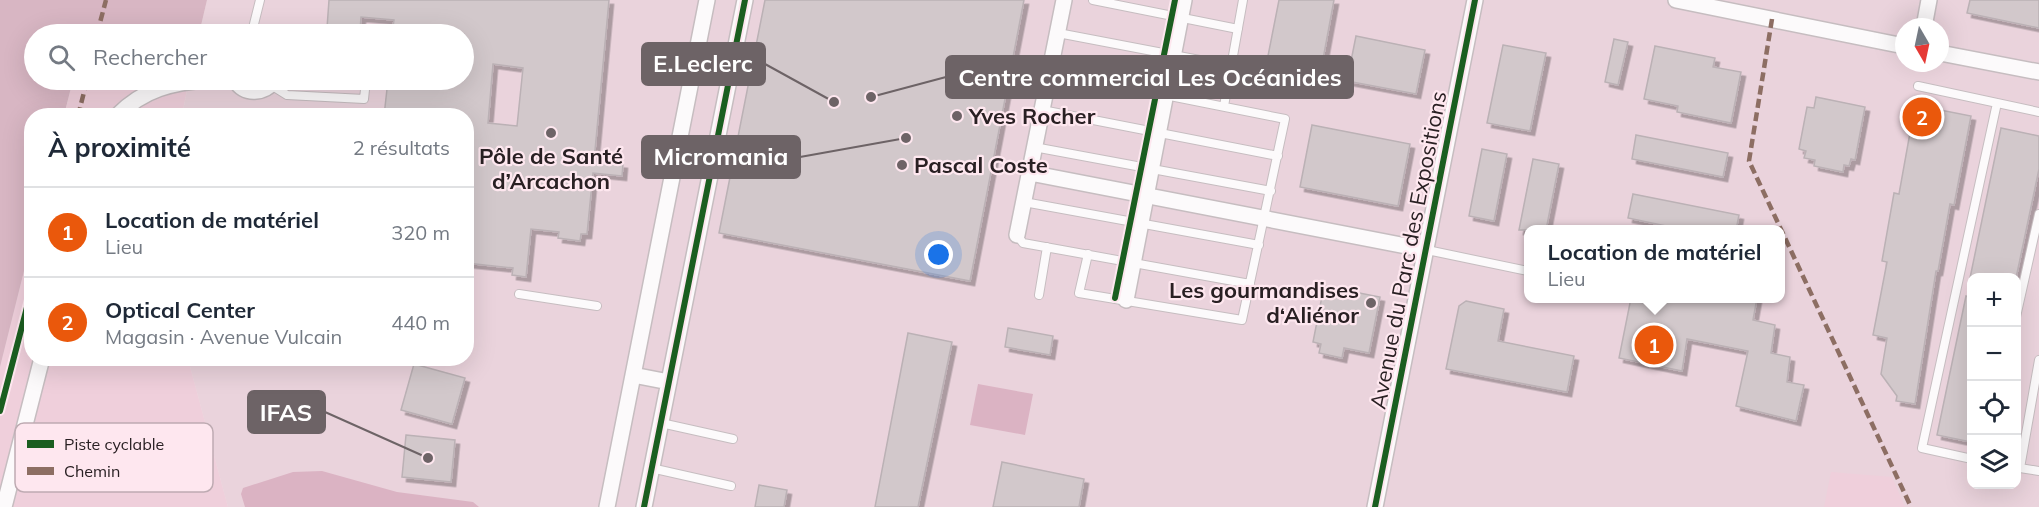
<!DOCTYPE html>
<html lang="fr">
<meta charset="utf-8">
<style>
:root{--surface:#fff;--page:#f2f2f3;--text:#1f2937;--muted:#747a83;--line:#e0e1e3;--accent:#ea580c}
body{margin:0;font-family:Mulish,sans-serif;background:var(--page);color:var(--text)}
.controls{position:absolute;right:18px;bottom:18px;display:grid;overflow:hidden;border-radius:12px;box-shadow:0 6px 24px #0002}
.controls button{width:54px;height:54px;display:grid;place-items:center;padding:0;border:0;border-bottom:2px solid var(--line);background:var(--surface);color:var(--text);font:30px sans-serif}
.compass{position:absolute;left:1895px;top:18px;width:54px;height:54px;border-radius:50%;background:var(--surface);box-shadow:0 6px 24px #0002;rotate:171deg}
.you{position:absolute;left:939px;top:255px;width:21px;height:21px;margin:-15px;border:4px solid #fff;border-radius:50%;background:#1a73e8;box-shadow:0 0 0 9px #1a73e833}
.badge{display:grid;place-items:center;width:39px;height:39px;border-radius:50%;background:var(--accent);color:#fff;font-size:20px;font-weight:700}
.pin{position:absolute;translate:-50% -50%;border:3px solid #fff;box-shadow:0 2px 6px #0006}
.popup{position:absolute;left:1524px;top:225px;width:261px;height:78px;box-sizing:border-box;display:grid;place-content:center;border-radius:12px;background:var(--surface);filter:drop-shadow(0 2px 4px #0005);font-size:20px;white-space:nowrap;color:var(--muted)}
.popup b{font-size:22px;color:var(--text)}
.popup::after{content:'';position:absolute;left:50%;top:100%;margin-left:-12px;border:12px solid transparent;border-top-color:var(--surface)}
.list{margin:0;padding:0;list-style:none}
h2{display:flex;justify-content:space-between;align-items:center;height:78px;margin:0;padding:0 24px;font-size:26px}
h2 small{font-size:20px;font-weight:400;color:var(--muted)}
.list li{display:grid;grid-template-columns:39px 1fr auto;gap:18px;align-items:center;box-sizing:border-box;height:90px;padding:0 24px;border-top:2px solid var(--line)}
.list b{display:block;font-size:22px;white-space:nowrap}
.list p{margin:0;font-size:20px;white-space:nowrap;color:var(--muted)}
.list em{font-size:20px;font-style:normal;color:var(--muted)}
.icon{flex:none;width:33px;height:33px;fill:none;stroke:currentColor;stroke-width:2;stroke-linecap:round;stroke-linejoin:round}
.map{position:relative;flex:none;width:2039px;height:507px;overflow:hidden}
.search{position:absolute;background:var(--surface);box-shadow:0 6px 24px #0002;left:24px;top:24px;width:450px;height:66px;display:flex;align-items:center;gap:15px;box-sizing:border-box;padding:0 21px;border-radius:33px;color:var(--muted);font-size:22px}
.panel{position:absolute;background:var(--surface);box-shadow:0 6px 24px #0002;left:24px;top:108px;width:450px;height:258px;border-radius:24px}
.map>svg:first-child{display:block}
.built{fill:#ead3dc;fill-rule:evenodd}
.green{fill:#efcfdb}
.forest{fill:#d8b6c3}
.water{fill:#dbb3c3}
.building{fill:#d2c8cb;stroke:#bbb1b5;stroke-width:1.5;fill-rule:evenodd;filter:url(#shadow)}
.lines{fill:none;stroke-linecap:round;stroke-linejoin:round}
.service-casing{stroke:#c6bdc0;stroke-width:10}
.minor-casing{stroke:#c6bdc0;stroke-width:18}
.service{stroke:#fcfafb;stroke-width:8}
.minor{stroke:#fcfafb;stroke-width:15}
.quiet{stroke:#8d6e63;stroke-width:4.5;stroke-dasharray:9 4.5;stroke-linecap:butt}
.cycleway-casing{stroke:#fee7ef;stroke-width:10}
.cycleway{stroke:#1b5e20;stroke-width:6}
.poi-dot{fill:#6d6366;stroke:#fee7ef;stroke-width:2}
.labels{text-anchor:middle;dominant-baseline:central;stroke-width:4.5;stroke-linejoin:round;paint-order:stroke}
.poi-label{font-size:22px;font-weight:bold;fill:#292023;stroke:#fee7ef;text-anchor:start}
.street-label{font-size:22px;fill:#292023;stroke:#fee7ef}
.key{fill:#fee7ef;stroke:#beabb2;stroke-width:1.5}
.key-label{font-size:16px;fill:#292023}
.leader{fill:none;stroke:#6d6366;stroke-width:2}
.callout-dot{fill:#6d6366;stroke:#fee7ef;stroke-width:2}
.callout{fill:#6d6366;stroke:#6d6366;stroke-width:2}
.callout-label{font-size:24px;text-anchor:middle;font-weight:bold;fill:#fff}
</style>
<div class="map">
<svg width="2039" height="507" viewBox="0 0 2039 507">
<defs>
<filter id="shadow"><feDropShadow dx="4.5" dy="4.5" stdDeviation="0" flood-color="#0004"/></filter>
</defs>
<rect width="100%" height="100%" fill="#ecdfe3"/>
<!-- built -->
<path class="built" d="M207 0H2039V507H228L188 359 466 358V116H182L189 80H464V34H199ZM1904 27H1940V63H1904ZM1528 230H1780V298H1528ZM1972 278H2016V484H1972Z"/>
<!-- green -->
<path class="green" d="M73 80H189L182 115 64 116Z
M31 243 32 358 188 359 228 507H0V367Z
M1831 472 1892 477 1905 507H1824Z"/>
<!-- forest -->
<path class="forest" d="M0 0H207L199 34H34V80H73L64 115 32 116 31 243 0 367Z"/>
<!-- water -->
<path class="water" d="M978 384 1033 394 1025 435 970 425Z
M322 471 397 492 473 502 479 507H245L241 494 243 488 293 472Z"/>
<!-- building -->
<path class="building" d="M329 0H609L594 161 623 164 622 176 593 173 587 234H581L580 241 558 238 559 232 531 229 526 277 512 275 513 268 466 263V116H384L388 80H464V34H392L394 20 361 17 360 31 327 28ZM493 64 523 68 517 126 488 123Z
M765 0H1024L970 281 719 233Z
M1279 0H1334L1321 70 1267 61Z
M1970 0H2039V28L1967 13Z
M1356 36 1425 50 1416 94 1347 81Z
M1614 39 1628 42 1618 85 1605 82Z
M1503 45 1546 53 1530 131 1487 123Z
M1655 46 1715 58 1713 67 1741 72 1731 123 1677 112 1678 106 1644 99Z
M1816 97 1865 107 1855 160 1851 159 1849 166 1844 165 1843 172 1814 166 1815 160 1804 158 1806 151 1799 149 1807 107 1814 108Z
M1915 105 1971 116 1954 205 1950 204 1938 271H1936L1915 404 1896 401 1897 396 1881 374 1887 338 1873 335 1887 262 1882 261 1894 193 1899 194Z
M1312 125 1410 144 1398 206 1300 187Z
M2001 128 2039 136V169L2016 278H1970Z
M1636 135 1728 153 1723 177 1632 159Z
M1482 149 1507 154 1494 221 1469 216Z
M1533 159 1559 164 1546 230H1519Z
M1633 194 1739 215 1736 230H1685L1628 218Z
M1324 286 1380 297 1369 353 1344 348 1342 358 1319 353 1321 344 1313 342Z
M1966 296 1971 297V442L1937 435Z
M1631 298H1757L1753 320 1775 325 1771 353 1790 357 1787 382 1804 385 1796 421 1736 406 1748 351 1687 339 1682 371 1619 358Z
M1466 301 1504 309 1498 341 1574 356 1567 392 1446 369 1459 306Z
M1008 328 1053 336 1050 355 1005 347Z
M908 333 952 342 918 507H875Z
M414 364 465 378 452 424 401 410Z
M406 435 455 440 451 482 402 477Z
M1002 462 1084 479 1079 507H993Z
M759 485 787 490 784 507H755Z"/>
<g class="lines">
<defs>
<path id="service" d="M1093 0 1238 29
M1058 33 1231 66
M254 34 253 28 260 0
M1050 72 1285 119 1242 320 1079 293 1088 254
M271 85 287 95 364 99 366 80
M1918 86 2039 112
M1224 106 1243 0
M1042 110 1278 156
M258 114 266 116
M1034 147 1271 191
M1024 202 1259 245
M1017 235 1023 243 1250 284
M1427 250 1528 271
M519 294 597 306
M1039 295 1047 247
M2016 317 2039 214
M2039 360 2020 468 2039 471
M661 423 733 439
M1972 459 1922 448 1997 103
M651 468 731 486"/>
<path id="minor" d="M1676 0 1904 46
M1924 27 1929 0
M1940 53 2039 72
M235 80C245 96 264 94 275 80
M117 116C143 89 173 82 209 80
M1030 173 1427 250
M1017 235 1064 0
M1126 300 1184 0
M633 375 669 382
M4 507 42 358
M607 507 707 0
M644 507 745 0
M1375 507 1475 0"/>
</defs>
<!-- service casing -->
<use href="#service" class="service-casing"/>
<!-- minor casing -->
<use href="#minor" class="minor-casing"/>
<!-- service -->
<use href="#service" class="service"/>
<!-- minor -->
<use href="#minor" class="minor"/>
<!-- quiet -->
<path class="quiet" d="M1772 19 1749 161 1911 507
M97 34 106 0
M78 116 87 80"/>
<defs>
<path id="cycleway" d="M1115 298 1175 0
M0 411 32 288
M644 507 745 0
M1375 507 1475 0"/>
</defs>
<!-- cycleway casing -->
<use href="#cycleway" class="cycleway-casing"/>
<!-- cycleway -->
<use href="#cycleway" class="cycleway"/>
</g>
<!-- markers -->
<g class="poi-dot">
<circle cx="957" cy="116" r="6"/>
<circle cx="551" cy="133" r="6"/>
<circle cx="902" cy="165" r="6"/>
<circle cx="1371" cy="303" r="6"/>
</g>
<g class="labels">
<!-- poi labels -->
<g class="poi-label">
<text x="969" y="116">Yves Rocher</text>
<text x="551" y="156" text-anchor="middle">Pôle de Santé<tspan x="551" dy="25">d’Arcachon</tspan></text>
<text x="914" y="165">Pascal Coste</text>
<text x="1359" y="290" text-anchor="end">Les gourmandises<tspan x="1359" dy="25">d‘Aliénor</tspan></text>
</g>
<!-- street labels -->
<g class="street-label">
<text transform="translate(1408 250) rotate(-79)">Avenue du Parc des Expositions</text>
</g>
</g>
<!-- legend -->
<rect x="15" y="423" width="198" height="69" rx="9" class="key"/>
<rect x="27" y="440" width="27" height="8" fill="#1b5e20"/>
<rect x="27" y="467" width="27" height="8" fill="#8d6e63"/>
<g class="key-label">
<text x="64" y="450">Piste cyclable</text>
<text x="64" y="477">Chemin</text>
</g>
<!-- callouts -->
<path class="leader" d="M834 102L765 64M871 97L946 77M906 138L800 157M428 458L325 412"/>
<g class="callout-dot">
<circle cx="834" cy="102" r="6"/>
<circle cx="871" cy="97" r="6"/>
<circle cx="906" cy="138" r="6"/>
<circle cx="428" cy="458" r="6"/>
</g>
<g class="callout">
<rect x="642" y="43" width="123" height="42" rx="6"/>
<rect x="946" y="56" width="407" height="42" rx="6"/>
<rect x="642" y="136" width="158" height="42" rx="6"/>
<rect x="248" y="391" width="77" height="42" rx="6"/>
</g>
<g class="callout-label">
<text x="703" y="72">E.Leclerc</text>
<text x="1150" y="86">Centre commercial Les Océanides</text>
<text x="721" y="165">Micromania</text>
<text x="286" y="421">IFAS</text>
</g>
</svg>
<div class="controls">
<button>+</button>
<button>−</button>
<button><svg class="icon" aria-label="locate" viewBox="0 0 24 24"><circle cx="12" cy="12" r="6"/><path d="M12 2v4M12 18v4M2 12h4M18 12h4"/></svg></button>
<button><svg class="icon" aria-label="layers" viewBox="0 0 24 24"><path d="M12 4l9 5-9 5-9-5zM3 14l9 5 9-5"/></svg></button>
</div>
<svg class="compass" viewBox="-18 -18 36 36"><path d="M0-13l5 13h-10z" fill="#e53935"/><path d="M0 13l5-13h-10z" fill="#747a83"/></svg>
<div class="you"></div>
<div class="pin badge" style="left:1654px;top:345px">1</div>
<div class="popup"><b>Location de matériel</b>Lieu</div>
<div class="pin badge" style="left:1922px;top:117px">2</div>
<div class="search"><svg class="icon" aria-label="search" viewBox="0 0 24 24"><circle cx="10" cy="10" r="6"/><path d="M15 15l6 6"/></svg>Rechercher</div>
<section class="panel">
<h2>À proximité<small>2 résultats</small></h2>
<ul class="list">
<li><span class="badge">1</span><div><b>Location de matériel</b><p>Lieu</p></div><em>320 m</em></li>
<li><span class="badge">2</span><div><b>Optical Center</b><p>Magasin · Avenue Vulcain</p></div><em>440 m</em></li>
</ul>
</section>
</div>
